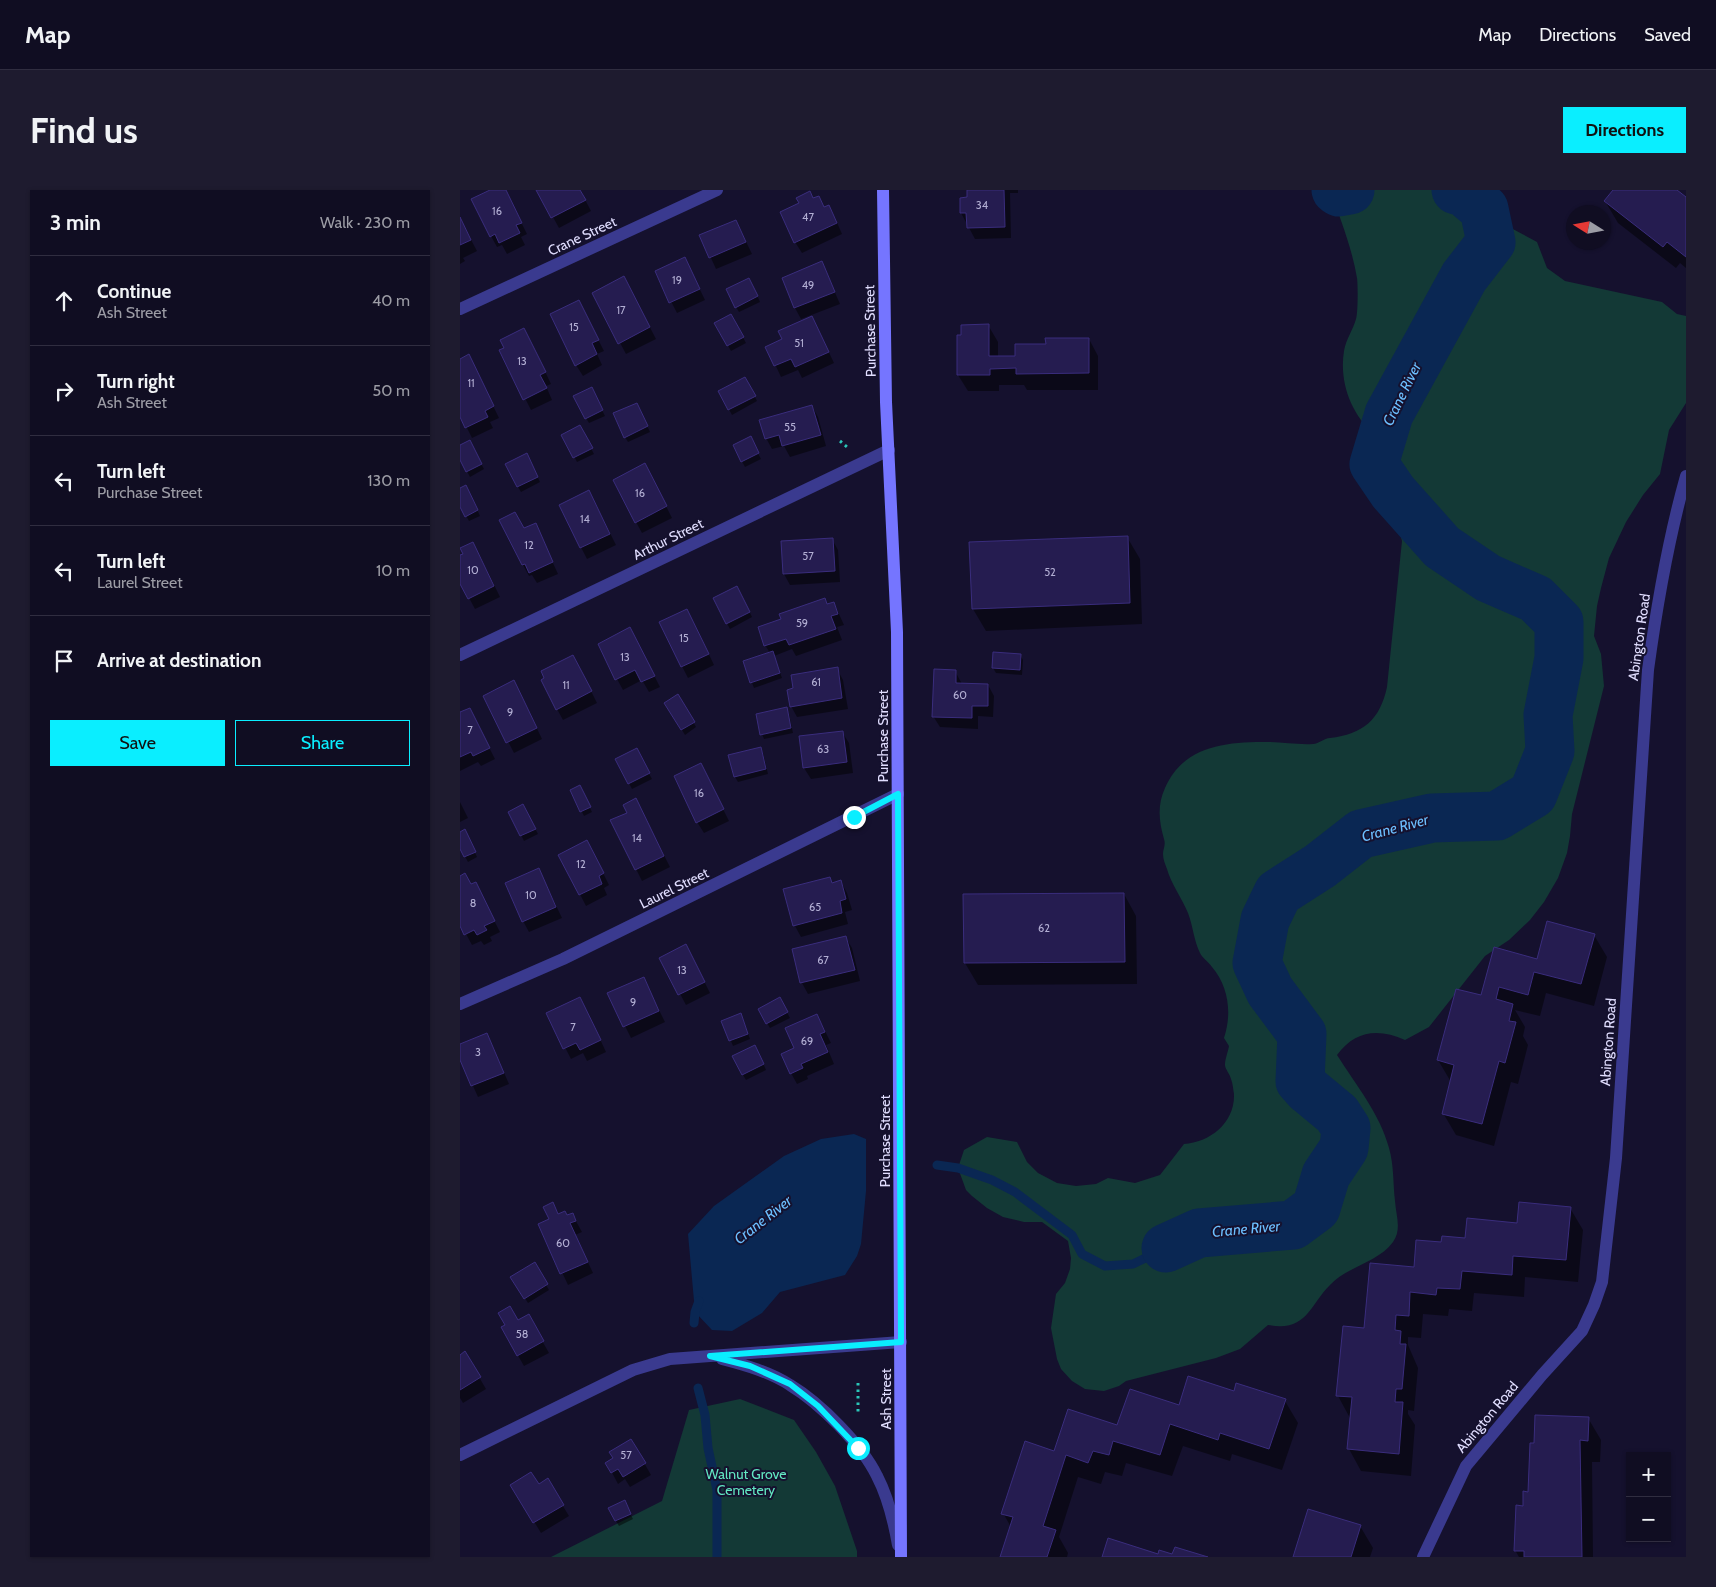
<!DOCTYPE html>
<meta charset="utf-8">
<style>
:root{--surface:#100d22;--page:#1e1b2f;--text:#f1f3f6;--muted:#9c9ca5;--line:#302d40;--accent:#0aeeff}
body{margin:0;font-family:Cabin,sans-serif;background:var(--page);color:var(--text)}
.controls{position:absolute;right:15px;bottom:15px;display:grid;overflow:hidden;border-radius:0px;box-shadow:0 1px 4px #0004}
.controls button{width:45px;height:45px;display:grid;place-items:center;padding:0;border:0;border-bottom:1px solid var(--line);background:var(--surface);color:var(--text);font:25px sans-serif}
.compass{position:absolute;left:1106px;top:15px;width:45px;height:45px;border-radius:50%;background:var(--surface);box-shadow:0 1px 4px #0004;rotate:281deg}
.stop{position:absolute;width:15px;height:15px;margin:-11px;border:4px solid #0aeeff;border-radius:50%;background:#fff}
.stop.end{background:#0aeeff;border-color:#fff;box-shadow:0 1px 5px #0008}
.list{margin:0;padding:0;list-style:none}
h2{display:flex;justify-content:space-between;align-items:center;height:65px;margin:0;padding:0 20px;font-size:21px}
h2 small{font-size:16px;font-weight:400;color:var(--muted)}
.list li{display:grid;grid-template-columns:32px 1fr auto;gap:15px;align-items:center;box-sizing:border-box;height:90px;padding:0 20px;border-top:1px solid var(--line)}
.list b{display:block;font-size:19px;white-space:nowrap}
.list p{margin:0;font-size:16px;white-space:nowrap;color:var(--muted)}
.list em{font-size:16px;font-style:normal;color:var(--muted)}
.actions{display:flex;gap:10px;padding:15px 20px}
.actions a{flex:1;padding:11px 0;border:1px solid var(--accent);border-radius:0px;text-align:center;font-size:18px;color:var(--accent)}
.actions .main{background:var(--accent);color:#111}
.icon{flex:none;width:28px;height:28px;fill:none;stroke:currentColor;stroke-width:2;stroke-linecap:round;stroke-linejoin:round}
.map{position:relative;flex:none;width:1226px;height:1367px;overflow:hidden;border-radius:0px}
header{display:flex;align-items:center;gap:30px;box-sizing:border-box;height:70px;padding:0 25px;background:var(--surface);border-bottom:1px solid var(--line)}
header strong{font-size:24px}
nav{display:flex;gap:28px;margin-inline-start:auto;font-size:18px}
.intro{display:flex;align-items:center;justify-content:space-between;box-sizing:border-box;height:120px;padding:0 30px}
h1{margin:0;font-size:35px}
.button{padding:12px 22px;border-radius:0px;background:var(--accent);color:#111;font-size:18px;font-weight:700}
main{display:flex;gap:30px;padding:0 30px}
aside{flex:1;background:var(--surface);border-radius:0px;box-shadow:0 1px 4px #0004}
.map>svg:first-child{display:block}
.green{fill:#133936}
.water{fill:#0a2753}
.shadow{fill:#0007}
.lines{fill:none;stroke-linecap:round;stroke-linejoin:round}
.stream{stroke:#0a2753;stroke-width:9}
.river{stroke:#0a2753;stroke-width:49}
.building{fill:#251c50;stroke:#3a2d7d}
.path{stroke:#2bc6b8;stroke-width:3;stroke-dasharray:2.5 4;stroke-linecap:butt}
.street{stroke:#3a3a8f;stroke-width:12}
.secondary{stroke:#7575ff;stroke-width:12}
.route{stroke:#0aeeff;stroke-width:6}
.labels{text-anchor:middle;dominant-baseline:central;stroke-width:4;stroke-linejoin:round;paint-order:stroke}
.number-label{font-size:11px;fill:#b2aed3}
.street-label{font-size:14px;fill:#e1deff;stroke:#15112e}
.park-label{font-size:14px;fill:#62e7c2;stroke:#15112e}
.water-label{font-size:15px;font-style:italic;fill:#6cbfff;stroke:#15112e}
</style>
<header>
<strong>Map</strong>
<nav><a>Map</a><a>Directions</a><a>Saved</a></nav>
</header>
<div class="intro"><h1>Find us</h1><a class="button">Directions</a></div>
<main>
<aside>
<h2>3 min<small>Walk · 230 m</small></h2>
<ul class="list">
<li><svg class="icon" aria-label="ahead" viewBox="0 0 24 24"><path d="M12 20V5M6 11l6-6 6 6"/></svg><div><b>Continue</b><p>Ash Street</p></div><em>40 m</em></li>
<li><svg class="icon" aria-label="right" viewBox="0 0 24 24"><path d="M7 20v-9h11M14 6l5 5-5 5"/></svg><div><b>Turn right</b><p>Ash Street</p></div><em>50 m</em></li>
<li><svg class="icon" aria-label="left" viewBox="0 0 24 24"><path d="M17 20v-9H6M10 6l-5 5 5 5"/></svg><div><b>Turn left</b><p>Purchase Street</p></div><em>130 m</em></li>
<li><svg class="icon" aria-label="left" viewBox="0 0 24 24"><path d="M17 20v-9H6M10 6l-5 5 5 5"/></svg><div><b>Turn left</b><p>Laurel Street</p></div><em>10 m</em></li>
<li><svg class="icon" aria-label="arrive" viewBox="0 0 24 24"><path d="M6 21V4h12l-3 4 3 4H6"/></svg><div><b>Arrive at destination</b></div></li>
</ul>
<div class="actions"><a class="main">Save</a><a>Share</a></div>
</aside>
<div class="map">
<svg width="1226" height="1367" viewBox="0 0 1226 1367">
<rect width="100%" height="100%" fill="#15112e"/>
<!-- green -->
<path class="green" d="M870 0H1029V20L1049 37 1077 52 1087 78 1105 91 1202 112 1217 124 1226 126V213L1209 240 1200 284 1183 305 1166 332 1149 368 1141 398 1137 416 1134 446 1141 464 1144 496 1112 624 1110 646 1107 663 1098 688 1084 712 1070 730 1049 750 1025 766 969 837 945 850C919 838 895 840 877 865 896 895 920 924 929 958 934 975 933 994 935 1011 936 1026 942 1039 933 1052 919 1072 886 1077 870 1095 849 1116 847 1142 808 1135L780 1159 756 1168 666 1191 659 1196 644 1201 625 1199 612 1191 601 1179 597 1169 591 1138 596 1104 605 1093 610 1079 611 1068 608 1051 582 1032H564L543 1027 527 1018 512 1006 506 1000 498 978 504 960 527 947 557 952 567 972 578 983 597 993 616 996 636 994 648 988 675 993 700 985 724 954C750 952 775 933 774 904 773 899 773 894 771 889 770 884 765 879 765 875 765 869 768 862 769 856L764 848C772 824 769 797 752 777 749 772 742 768 740 763 734 751 733 736 728 723 722 708 711 694 707 679 705 674 703 669 703 664 703 659 706 655 704 649 699 632 697 615 705 598 724 555 766 552 808 552 823 552 838 555 853 554 859 554 864 548 870 548 903 544 920 530 927 497L942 351 934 322 909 280 914 244C891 224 879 192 884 161 886 149 893 140 896 129 898 123 898 95 897 88 892 58 880 28 870 0Z
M280 1209 334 1230 356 1262 375 1296 397 1361V1367H91L202 1311 229 1220Z"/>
<!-- water -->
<path class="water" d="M394 944 406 949V1001L401 1054 397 1066 385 1085 320 1102 302 1123 272 1141 252 1140 235 1122 228 1044 254 1016 324 966 361 949Z"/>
<!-- shadow -->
<path class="shadow" d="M33 0H45L67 44 61 47 65 55 47 64 42 55 37 57 31 46Z
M78 0H120L131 21 99 38Z
M508 0H558V3H550L551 48 515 49 501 23 508 9Z
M1154 0H1215L1226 8V78L1220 73 1216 78 1158 33 1145 11Z
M353 10 375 28 382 44 342 63 335 52Z
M0 29 17 61 3 68 5 71 0 74Z
M276 31 292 64 256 79 241 46Z
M225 69 245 110 217 123 196 82Z
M362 73 380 114 341 129 335 118 323 88Z
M292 94 300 112 279 122 276 117Z
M170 99 196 149 166 164 134 104Z
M124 122 144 161 137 164 142 175 123 186 116 175Z
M271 125 286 153 271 161 256 134Z
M352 127 374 173 342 188 338 180 321 187 307 157 324 150Z
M528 135 538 152V167H557L587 155 629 149 638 166V200H567L564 195H539V201H508L498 185Z
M70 150 91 194 86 196 92 210 71 220 41 161Z
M0 170 14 177 39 228 30 232 33 238 12 248 0 224Z
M285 188 297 211 272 225 260 202Z
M134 204 145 226 129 233 126 228Z
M352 216 358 227 366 256 330 267 324 256 312 259 306 248Z
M179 219 190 242 168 252 165 247Z
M119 236 134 264 117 272 103 245Z
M290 248 301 269 285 277 274 256Z
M9 252 24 279 10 287 0 268V257Z
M69 270 80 292 61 302 58 297Z
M191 286 212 328 182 343 176 332Z
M0 300 9 302 20 326 9 331 0 314Z
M135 313 156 355 127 369 100 316Z
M75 334 98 384 77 393 72 385 69 386 63 375 64 340Z
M667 347 680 369 682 434 526 441 513 419Z
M372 349 378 360 380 392 330 395 324 384Z
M19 364 40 407 15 419 0 391V366Z
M280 402 292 427 270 439 254 409Z
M374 413 384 435 377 437 382 450 336 466 332 459 314 466 322 488 294 498 284 472 310 463 305 455 367 415Z
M233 431 254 475 228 488 200 433Z
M176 450 200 497 189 502 182 490 163 500 157 489Z
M560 465 563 470 562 485 536 483 533 478Z
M119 477 137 513 103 530 97 519Z
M377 479 383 490 388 519 337 527 331 516Z
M495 481 502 494 528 495 534 506 533 527 518 526V539L480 537 473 526Z
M60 503 82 549 54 563 25 506Z
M218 506 236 537 225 545 206 513Z
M326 519 329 524 333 543 304 549 302 544Z
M0 524 15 530 35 569 21 576 18 572 0 581Z
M382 542 389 553 393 583 351 589 344 578 340 547Z
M300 558 303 563 308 584 278 592 275 587 270 566Z
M176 560 192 589 172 599 157 570Z
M241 575 269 631 244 643 237 632Z
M111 600 122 602 132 622 124 626Z
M176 610 210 677 182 691 152 631 168 623Z
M0 612 8 628 0 632Z
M66 621 78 644 64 651 50 622Z
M0 643 7 646 17 667 8 672 0 657Z
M133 663 149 695 144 698 147 705 126 716 100 665Z
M79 680 102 728 69 742 63 731Z
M0 687 21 705 40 742 30 747 32 751 24 755 21 751 12 755 0 733Z
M369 688 373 694 381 692 387 703 392 720 385 722 388 734 341 747 335 736 325 700Z
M664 704 676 726 677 794 518 795 505 773 504 705Z
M1134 745 1147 767 1134 816 1086 803 1080 826 1055 820 1065 837 1063 846 1068 855 1058 894 1051 892 1034 956 996 945 983 923 991 892 978 870 1022 807 1078 770Z
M386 748 392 758 400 791 348 804 342 793 334 760Z
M232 767 250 803 226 815 201 768Z
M183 788 205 832 171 848 149 804Z
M320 809 330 828 310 838 299 819Z
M126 819 146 862 127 871 123 863 111 869 88 824Z
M357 825 371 853 366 855 374 874 347 886 348 889 337 894 331 883 335 859Z
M283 830 290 849 273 856 263 831Z
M27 844 49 894 18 907 0 867V855Z
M298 862 306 880 286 890 283 885Z
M93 1014 99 1025 107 1027 112 1024 122 1042 115 1045 133 1083 108 1095 80 1035 90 1030Z
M1110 1018 1123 1040 1118 1092 1065 1087 1064 1107 1014 1103 1012 1121 989 1119 988 1126 963 1124 961 1148 948 1147V1155L958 1178 954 1221 948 1220V1224L955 1235 951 1286 901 1281 889 1259 890 1228 878 1206 905 1139 955 1078 982 1053 1006 1049Z
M74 1074 89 1100 68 1113 52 1088Z
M68 1126 89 1163 64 1176 42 1138Z
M5 1163 26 1199 3 1213 0 1208V1166Z
M775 1202 825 1211 838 1233 822 1280 772 1264 770 1271 723 1256 712 1286 666 1273 662 1286 645 1282 641 1294 618 1287 599 1347 608 1363 607 1367H541L551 1337 543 1323 595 1263 657 1236 720 1217Z
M1128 1228 1141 1250 1140 1272H1132L1133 1367H1059L1055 1360 1064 1317 1069 1303 1075 1254Z
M171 1250 191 1285 170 1297 165 1289 158 1294 147 1273 154 1269Z
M87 1290 109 1326 81 1343 52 1295H78Z
M167 1317 173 1329 159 1336 156 1331Z
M900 1336 913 1358 910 1367H834Z"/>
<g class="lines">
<!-- stream -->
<path class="stream" d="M477 975 498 978 532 990 555 1002 612 1045 622 1064 645 1076 673 1074 706 1058
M234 1133 235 1122 239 1111
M238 1198 245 1225 248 1258 257 1300V1367"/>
<!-- river -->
<path class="river" d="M876 0 879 2 890 0
M706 1058 739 1043 833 1035 856 1018 866 985 884 958 886 938 877 924 848 900 840 891 842 844 810 801 797 773 805 730 818 703 860 676 901 644 972 628 1037 626 1073 604 1090 561 1088 525 1099 468V432L1076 409 1028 388 982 357 933 302 914 274 929 224 1004 87 1031 52 1024 19 1004 2 996 0"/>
</g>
<!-- building -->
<path class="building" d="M30 0H46L62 33 56 35 60 43 39 53 35 44 30 47 11 9Z
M76 0H120L126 10 91 28Z
M507 0H544L545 37 507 38 506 23H500V8L507 7Z
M1153 0H1217L1226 7V67L1207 52 1203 57 1144 11Z
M350 1 353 8 359 6 364 17 369 15 377 33 334 53 320 22 339 13 336 8Z
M0 27 11 50 0 55Z
M276 30 286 52 249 68 239 45Z
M225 67 240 99 209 113 195 81Z
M362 71 375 102 334 118 322 88Z
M164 86 190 137 158 154 132 103Z
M289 88 298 106 275 118 266 99Z
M119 110 139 150 132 153 137 164 115 176 90 124Z
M271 124 284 147 267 156 254 133Z
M352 126 369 162 335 177 331 169 314 176 305 157 322 149 318 141Z
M529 134V166H555V154H586L585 148H629V183L556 184V178L530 179V185H497V145H501V135Z
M64 138 86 182 80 185 87 198 63 210 39 160 44 158 40 150Z
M9 164 34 216 25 221 28 227 5 238 0 227V169Z
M285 187 296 206 268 220 258 201Z
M132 197 143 220 125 229 113 206Z
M177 213 188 236 164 248 153 223Z
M352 215 361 245 322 256 319 245 305 249 299 230Z
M120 235 133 258 113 268 101 245Z
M291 246 299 263 281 272 273 255Z
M10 250 22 274 6 282 0 270V255Z
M67 263 78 287 57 297 45 274Z
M185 273 207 316 175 333 153 290Z
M6 295 18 320 5 327 0 317V298Z
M129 300 150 344 120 358 99 315Z
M55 322 64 338 76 333 93 372 69 383 65 374 62 375 39 330Z
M668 346 670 413 512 419 509 352Z
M373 348 375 381 323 384 321 351Z
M13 352 34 396 8 409 0 394V365L3 364 0 358Z
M277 396 290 422 266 434 253 408Z
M365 408 367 414 374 412 378 424 371 426 376 439 329 455 326 449 304 456 298 437 321 429 319 424Z
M227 419 249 464 221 477 199 432Z
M170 437 195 486 181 492 175 480 155 490 138 454Z
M313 461 320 483 290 493 283 471Z
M533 462 561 464 560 480 532 478Z
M113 465 132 501 96 520 81 490 84 488 81 481Z
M378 477 382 508 330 517 327 500 333 498 331 485Z
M474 479 496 480V493L528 494V516H512V528L472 527Z
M54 490 77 538 46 553 23 506Z
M218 504 235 532 221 540 204 513Z
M327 517 331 538 300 545 296 524Z
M10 518 30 558 13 566 11 562 0 567V522Z
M383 541 387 572 343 578 339 546Z
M301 557 306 579 274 587 268 565Z
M177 558 190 583 168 594 155 569Z
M241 573 264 619 236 633 214 586Z
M120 595 131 617 120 622 110 600Z
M176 608 204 666 175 680 150 630 167 623 163 615Z
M63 614 76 639 60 646 48 622Z
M5 639 16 662 4 667 0 659V642Z
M127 650 144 683 139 686 142 694 119 705 98 665Z
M79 678 96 717 62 732 45 693Z
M5 683 11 694 16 692 35 731 24 736 27 740 17 745 14 740 4 745 0 736V686Z
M370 687 372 693 381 690 386 709 380 711 382 723 333 736 323 699Z
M664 703 665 772 504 773 503 704Z
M1087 731 1135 744 1121 794 1074 782 1068 805 1039 797 1036 809 1053 814 1049 831 1056 832 1045 873 1039 871 1022 934 982 924 994 875 977 870 996 799 1021 805 1034 757 1077 769Z
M386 746 395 780 340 793 332 759Z
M226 754 245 792 218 805 199 768Z
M184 787 199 821 163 837 147 803Z
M120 807 141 850 120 860 116 853 103 859 86 823Z
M320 807 328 822 306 834 298 819Z
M281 823 288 844 269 851 261 831Z
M357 824 365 842 360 844 368 862 341 874 343 878 330 884 321 864 334 858 325 838Z
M27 843 44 883 11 896 0 870V854Z
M295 855 304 874 282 885 272 866Z
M93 1012 98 1024 105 1021 107 1025 113 1023 116 1031 110 1033 128 1072 100 1084 78 1034 89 1029 83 1017Z
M1059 1012 1111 1017 1106 1070 1053 1066 1052 1085 1002 1081 1000 1099 977 1098 976 1105 950 1102 949 1126 936 1125 935 1140 941 1141 940 1154H946L942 1199H936L935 1212H943L939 1264 887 1259 892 1207 876 1206 883 1136 904 1138 910 1073 954 1077 956 1050 981 1052 982 1046 1005 1048 1007 1028 1057 1033Z
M75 1072 88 1094 64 1109 50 1087Z
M50 1116 58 1130 69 1124 84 1151 57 1166 41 1137 45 1135 38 1123Z
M5 1161 21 1187 0 1200V1165Z
M728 1186 774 1201 776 1193 826 1209 809 1259 760 1243 758 1250 710 1234 700 1265 653 1251 649 1265 633 1261 628 1273 606 1265 583 1336 596 1340 587 1367H540L553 1327 541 1324 565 1251 594 1261 608 1219 657 1235 670 1199 719 1215Z
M1075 1225 1129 1227 1128 1251 1120 1250 1122 1367H1064V1361H1054L1056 1315 1063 1316V1301L1068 1302 1070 1253H1074Z
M171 1249 186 1273 163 1287 158 1279 151 1283 145 1273 153 1268 149 1262Z
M71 1282 79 1294 88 1288 104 1315 73 1333 50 1295Z
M165 1310 171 1324 155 1331 148 1318Z
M848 1319 901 1335 891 1367H833Z
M648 1348 698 1364 699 1360 712 1364 715 1357 748 1367H642Z"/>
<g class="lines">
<!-- path -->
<path class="path" d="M380 251 387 257
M398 1193V1225"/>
<!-- street -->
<path class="street" d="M0 119 257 0
M0 465 429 260
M0 814 103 769 438 604
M262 1169C285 1175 310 1182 330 1195 360 1213 402 1255 417 1286 428 1307 434 1332 438 1355
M0 1265 173 1180 210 1169 441 1152
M963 1367 1006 1276 1082 1185 1122 1141 1134 1115 1142 1092 1156 968 1188 480C1197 414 1208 350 1226 286"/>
<!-- secondary -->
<path class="secondary" d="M423 0 426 212 437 442 441 1367"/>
</g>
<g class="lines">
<!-- route -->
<path class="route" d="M394 627 438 604 441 1152 250 1166 290 1176 330 1194 358 1216 398 1258"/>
</g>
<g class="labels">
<!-- number labels -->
<g class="number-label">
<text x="522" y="15">34</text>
<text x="37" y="21">16</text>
<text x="348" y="27">47</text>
<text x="217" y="90">19</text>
<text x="348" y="95">49</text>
<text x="161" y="120">17</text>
<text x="114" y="137">15</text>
<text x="339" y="153">51</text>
<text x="62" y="171">13</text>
<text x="11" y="193">11</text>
<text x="330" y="237">55</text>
<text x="180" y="303">16</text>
<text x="125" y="329">14</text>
<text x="69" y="355">12</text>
<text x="348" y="366">57</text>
<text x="13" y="380">10</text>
<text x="590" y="382">52</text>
<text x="342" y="433">59</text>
<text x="224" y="448">15</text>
<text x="165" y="467">13</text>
<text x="356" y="492">61</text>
<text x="106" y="495">11</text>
<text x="500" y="505">60</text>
<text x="50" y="522">9</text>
<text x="10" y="540">7</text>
<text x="363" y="559">63</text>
<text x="239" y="603">16</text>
<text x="177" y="648">14</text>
<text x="121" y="674">12</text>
<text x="71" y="705">10</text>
<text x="13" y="713">8</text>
<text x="355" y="717">65</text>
<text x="584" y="738">62</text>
<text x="363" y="770">67</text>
<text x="222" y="780">13</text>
<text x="173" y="812">9</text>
<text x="113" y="837">7</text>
<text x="347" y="851">69</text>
<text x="18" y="862">3</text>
<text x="103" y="1053">60</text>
<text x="62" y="1144">58</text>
<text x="166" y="1265">57</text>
</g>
<!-- street labels -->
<g class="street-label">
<text transform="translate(122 46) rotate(-25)">Crane Street</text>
<text transform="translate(410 141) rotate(-91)">Purchase Street</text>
<text transform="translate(208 349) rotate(-26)">Arthur Street</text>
<text transform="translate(1179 447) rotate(-82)">Abington Road</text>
<text transform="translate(423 546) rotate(-90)">Purchase Street</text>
<text transform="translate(214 698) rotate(-26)">Laurel Street</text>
<text transform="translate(1148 852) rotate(-86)">Abington Road</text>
<text transform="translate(425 951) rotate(-90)">Purchase Street</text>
<text transform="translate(426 1209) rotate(-90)">Ash Street</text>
<text transform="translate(1027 1227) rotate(-50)">Abington Road</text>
</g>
<!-- park labels -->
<g class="park-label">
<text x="286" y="1284">Walnut Grove<tspan x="286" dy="16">Cemetery</tspan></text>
</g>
<!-- water labels -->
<g class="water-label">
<text transform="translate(942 204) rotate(-64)">Crane River</text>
<text transform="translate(935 638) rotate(-15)">Crane River</text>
<text transform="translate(303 1030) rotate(-38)">Crane River</text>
<text transform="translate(786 1039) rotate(-5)">Crane River</text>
</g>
</g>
</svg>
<div class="controls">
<button>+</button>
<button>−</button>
</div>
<svg class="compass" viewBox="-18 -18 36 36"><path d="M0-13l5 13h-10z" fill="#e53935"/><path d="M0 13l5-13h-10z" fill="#9c9ca5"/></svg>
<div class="stop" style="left:398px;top:1258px"></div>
<div class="stop end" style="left:394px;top:627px"></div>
</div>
</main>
